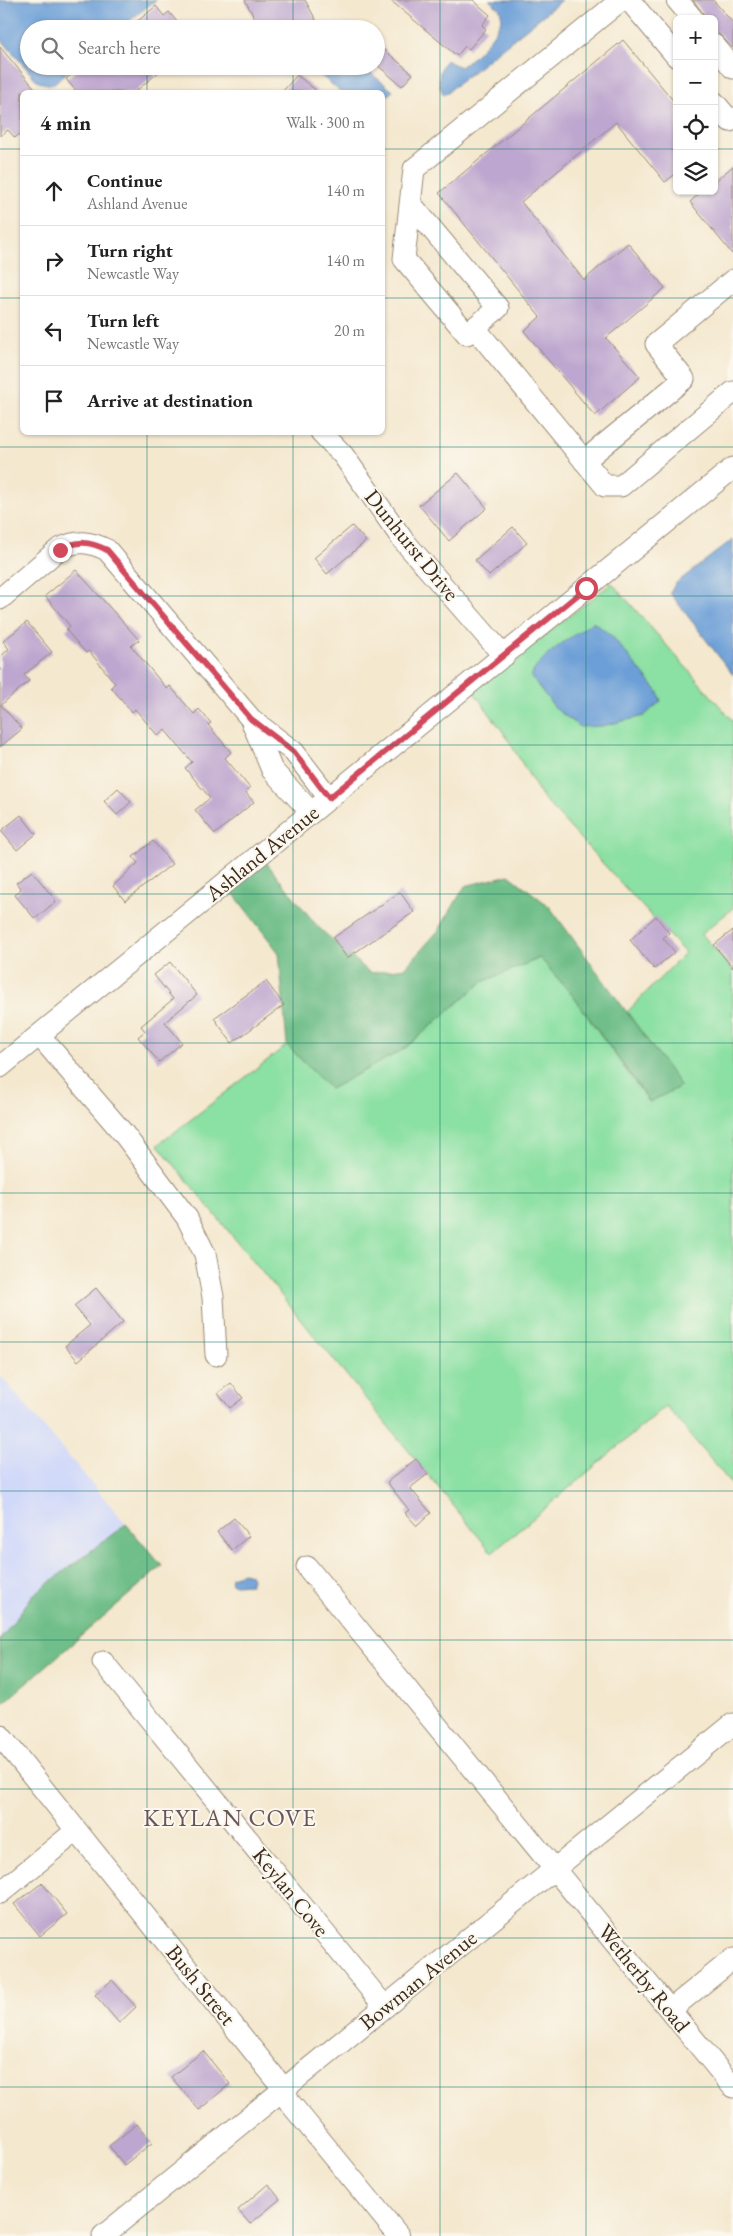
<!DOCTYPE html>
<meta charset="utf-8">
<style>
:root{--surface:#fff;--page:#f2f2f2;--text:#222;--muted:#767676;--line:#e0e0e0}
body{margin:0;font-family:"EB Garamond",serif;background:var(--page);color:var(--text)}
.controls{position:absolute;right:15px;top:15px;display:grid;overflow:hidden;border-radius:8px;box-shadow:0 1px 4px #0004}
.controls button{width:45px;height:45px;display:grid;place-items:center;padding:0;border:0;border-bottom:1px solid var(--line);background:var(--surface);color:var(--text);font:25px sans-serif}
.stop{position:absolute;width:15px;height:15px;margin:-11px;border:4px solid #d1495b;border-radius:50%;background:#fff}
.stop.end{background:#d1495b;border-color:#fff;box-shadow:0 1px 5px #0008}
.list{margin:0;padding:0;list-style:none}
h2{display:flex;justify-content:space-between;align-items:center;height:65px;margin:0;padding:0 20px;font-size:21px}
h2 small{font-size:16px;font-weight:400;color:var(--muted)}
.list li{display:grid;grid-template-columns:32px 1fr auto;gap:15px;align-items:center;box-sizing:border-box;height:70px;padding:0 20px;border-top:1px solid var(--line)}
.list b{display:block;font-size:19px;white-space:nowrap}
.list p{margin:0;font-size:16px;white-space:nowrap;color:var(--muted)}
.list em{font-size:16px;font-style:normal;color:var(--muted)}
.icon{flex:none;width:28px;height:28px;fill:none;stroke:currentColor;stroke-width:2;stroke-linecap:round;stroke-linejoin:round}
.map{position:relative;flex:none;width:733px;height:2236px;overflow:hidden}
.search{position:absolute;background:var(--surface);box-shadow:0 1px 4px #0004;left:20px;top:20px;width:365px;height:55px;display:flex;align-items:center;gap:12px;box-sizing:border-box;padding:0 18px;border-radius:28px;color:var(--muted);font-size:19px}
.panel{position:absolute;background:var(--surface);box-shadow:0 1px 4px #0004;left:20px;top:90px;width:365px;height:345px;border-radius:8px}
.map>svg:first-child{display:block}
.built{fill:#d1d9f9}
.green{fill:#8be0a3;stroke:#638560}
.forest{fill:#70be89;stroke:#567454}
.water{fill:#6c9fd7;stroke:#54647a}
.building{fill:#bda6cf}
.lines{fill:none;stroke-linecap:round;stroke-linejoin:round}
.minor-casing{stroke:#988976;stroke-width:23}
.minor{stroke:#fff;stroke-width:21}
.route{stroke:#d1495b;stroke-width:6}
.grid{fill:none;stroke:#0f766e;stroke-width:1;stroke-opacity:0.55}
.labels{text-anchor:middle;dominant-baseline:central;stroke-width:4;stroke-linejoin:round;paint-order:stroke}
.street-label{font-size:22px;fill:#3b2a1e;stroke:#fbf7ec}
.neighbourhood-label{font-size:24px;letter-spacing:1px;fill:#68555c;stroke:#fbf7ec}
</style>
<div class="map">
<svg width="733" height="2236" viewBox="0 0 733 2236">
<rect width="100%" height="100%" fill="#fbf7ec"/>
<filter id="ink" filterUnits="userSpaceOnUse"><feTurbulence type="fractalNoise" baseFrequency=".02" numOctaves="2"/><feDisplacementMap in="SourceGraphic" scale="10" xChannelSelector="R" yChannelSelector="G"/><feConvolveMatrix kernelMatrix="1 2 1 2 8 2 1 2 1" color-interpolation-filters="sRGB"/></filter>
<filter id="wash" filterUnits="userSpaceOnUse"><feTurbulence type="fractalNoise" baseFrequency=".0096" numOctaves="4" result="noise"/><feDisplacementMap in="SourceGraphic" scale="20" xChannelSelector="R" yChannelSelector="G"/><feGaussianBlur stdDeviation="1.12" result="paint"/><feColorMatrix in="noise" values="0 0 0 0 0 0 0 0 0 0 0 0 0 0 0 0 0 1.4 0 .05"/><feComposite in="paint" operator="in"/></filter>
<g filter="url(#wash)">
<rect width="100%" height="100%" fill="#f4e8cf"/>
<!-- built -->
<path class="built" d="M0 1375 126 1524 33 1595 0 1640Z"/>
<!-- green -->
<path class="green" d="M612 583 733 721V908L702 934 733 971V1486L666 1406 492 1553 158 1145 287 1045 330 1089 404 1049 482 982 540 958 573 996 649 1102 680 1086 627 1012 685 953 542 797 506 736 473 691Z"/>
<!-- forest -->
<path class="forest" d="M265 861 318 927 370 973 405 968 439 930 465 886 509 875 549 906 681 1086 650 1102 573 996 540 958 482 982 404 1049 330 1089 287 1045 279 953 230 889Z
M126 1524 162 1566 0 1706V1640L33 1595Z"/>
<!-- water -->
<path class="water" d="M0 0H156L119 29H29V66H74L52 85 38 82 0 38Z
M489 0H562L444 95C437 86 438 68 446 60L460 67C478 55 492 39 502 19L500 9Z
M309 66H362L393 91 383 99 382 92H341Z
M733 539V675L670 593 675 584Z
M593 622 612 636 658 692 661 701 644 716 602 726 580 727 556 709 531 677C537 657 576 634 593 622Z
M243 1573 251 1575 252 1579 250 1584 235 1585 230 1582 231 1577Z"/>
<g id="blocks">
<!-- building -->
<path class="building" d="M245 0H305L321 29H260Z
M390 0H473L490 15 482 25 486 29 469 49 465 46 457 56Z
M693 0H713L733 23V48L714 29V19H707Z
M156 6 164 16 169 12 183 29H128Z
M623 40 677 105V173L665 182 616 122 521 202 584 280 628 243 665 288 606 338 640 377 595 416 524 331 540 317 439 193Z
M376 43 413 74 402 86 376 64Z
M0 47 38 92H22V132L15 138 8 130 0 136Z
M82 66H166L135 92H77L66 79Z
M297 75 318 92H282Z
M733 166V255L690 202 702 191H714V182Z
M458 473 487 508 449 541 419 505Z
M352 526 366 541 327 574 314 558Z
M513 527 527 543 489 576 475 560Z
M76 570 139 640 131 646 167 689 170 686 194 714 199 709 211 723 208 725 231 752 225 758 250 788 245 792 254 802 215 834 195 810 210 798 185 768 192 762 165 730 158 736 135 709 132 712 111 687 115 683 89 651 86 653 66 630 70 626 45 596Z
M27 622 52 652 24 675 29 681 1 705 22 729 0 747V657L9 649 3 641Z
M118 788 131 802 117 815 104 801Z
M21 815 36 834 17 850 1 831Z
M153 841 172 864 125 901 113 886 138 863 133 857Z
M32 871 56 901 35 919 15 895 21 889 16 883Z
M400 892 414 912 347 958 333 938Z
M656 916 669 933 663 938 675 952 654 969 630 940Z
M733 930V968L714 945Z
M170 962 197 995 165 1022 182 1043 159 1062 138 1037 145 1031 141 1026 173 999 154 975Z
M266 981 284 1005 232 1043 214 1018Z
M96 1288 123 1322 78 1361 65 1346 90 1325 74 1306Z
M231 1383 243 1398 230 1408 218 1393Z
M416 1459 428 1474 410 1488 431 1513 417 1526 405 1513 409 1510 387 1482Z
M234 1518 249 1536 232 1550 217 1532Z
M42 1883 67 1914 40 1936 14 1904Z
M112 1980 136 2007 119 2023 95 1995Z
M203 2051 230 2084 199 2110 171 2077Z
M137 2124 152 2143 124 2165 109 2146Z
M268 2184 280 2199 250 2224 238 2210Z"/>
</g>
</g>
<g filter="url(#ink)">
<use href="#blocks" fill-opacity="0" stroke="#988976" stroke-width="1"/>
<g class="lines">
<defs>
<path id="minor" d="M629 0 677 57
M677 0 693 19
M714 45 733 68
M714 102 730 121 733 118
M411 204 498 308 467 334 404 259 414 169 621 0
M475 328 605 486H621L733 392
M321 432 343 455 403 540 504 656
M584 461 684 379 656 344 733 280
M0 599 59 549C77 540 89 541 107 550L251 719 294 752 329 798
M252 722 272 770 311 812
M39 1035 123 1133 187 1218 205 1254 213 1297 216 1355
M0 1067 733 468
M307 1567 733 2087
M103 1662 385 2007
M0 1735 284 2089 290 2103 399 2236
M0 1893 76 1831
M670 2010 733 1959
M103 2236 733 1724"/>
</defs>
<!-- minor casing -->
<use href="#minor" class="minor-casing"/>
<!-- minor -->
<use href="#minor" class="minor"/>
</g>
</g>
<g class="lines" filter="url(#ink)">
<!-- route -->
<path class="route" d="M60 550C77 540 89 541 107 550L251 719 294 752 329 798 586 588"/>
</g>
<!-- grid -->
<path class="grid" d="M147 0V29M293 0V29M440 0V2236M586 0V2236M147 66V92M293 66V92M0 149H22M382 149H677M714 149H733M0 298H22M382 298H733M147 432V2236M293 432V2236M0 447H733M0 596H733M0 745H733M0 894H733M0 1043H733M0 1193H733M0 1342H733M0 1491H733M0 1640H733M0 1789H733M0 1938H733M0 2087H733"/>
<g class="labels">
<!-- street labels -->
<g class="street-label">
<text transform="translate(412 545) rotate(51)">Dunhurst Drive</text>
<text transform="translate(262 853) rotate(-39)">Ashland Avenue</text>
<text transform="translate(291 1892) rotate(51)">Keylan Cove</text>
<text transform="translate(644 1978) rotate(51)">Wetherby Road</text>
<text transform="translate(418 1980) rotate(-39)">Bowman Avenue</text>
<text transform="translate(201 1985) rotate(51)">Bush Street</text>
</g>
<!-- neighbourhood labels -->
<g class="neighbourhood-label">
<text x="230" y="1817">KEYLAN COVE</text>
</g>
</g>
</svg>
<div class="controls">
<button>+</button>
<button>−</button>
<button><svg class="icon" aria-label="locate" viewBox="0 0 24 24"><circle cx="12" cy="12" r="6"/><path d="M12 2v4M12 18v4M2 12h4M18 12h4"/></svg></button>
<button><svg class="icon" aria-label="layers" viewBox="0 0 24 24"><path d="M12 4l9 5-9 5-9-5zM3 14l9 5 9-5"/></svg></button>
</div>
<div class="stop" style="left:586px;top:588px"></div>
<div class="stop end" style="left:60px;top:550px"></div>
<div class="search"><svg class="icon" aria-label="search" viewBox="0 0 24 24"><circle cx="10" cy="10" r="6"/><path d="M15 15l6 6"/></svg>Search here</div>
<section class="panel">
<h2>4 min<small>Walk · 300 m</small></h2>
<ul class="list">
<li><svg class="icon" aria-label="ahead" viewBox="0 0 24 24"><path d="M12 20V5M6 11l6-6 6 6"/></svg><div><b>Continue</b><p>Ashland Avenue</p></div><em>140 m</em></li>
<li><svg class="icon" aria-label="right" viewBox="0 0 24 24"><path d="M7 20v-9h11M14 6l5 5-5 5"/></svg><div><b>Turn right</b><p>Newcastle Way</p></div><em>140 m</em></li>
<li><svg class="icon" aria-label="left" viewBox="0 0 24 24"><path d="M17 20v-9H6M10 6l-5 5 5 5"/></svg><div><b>Turn left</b><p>Newcastle Way</p></div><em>20 m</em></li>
<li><svg class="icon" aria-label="arrive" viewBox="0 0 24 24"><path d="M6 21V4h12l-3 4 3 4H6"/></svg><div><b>Arrive at destination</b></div></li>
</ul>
</section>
</div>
